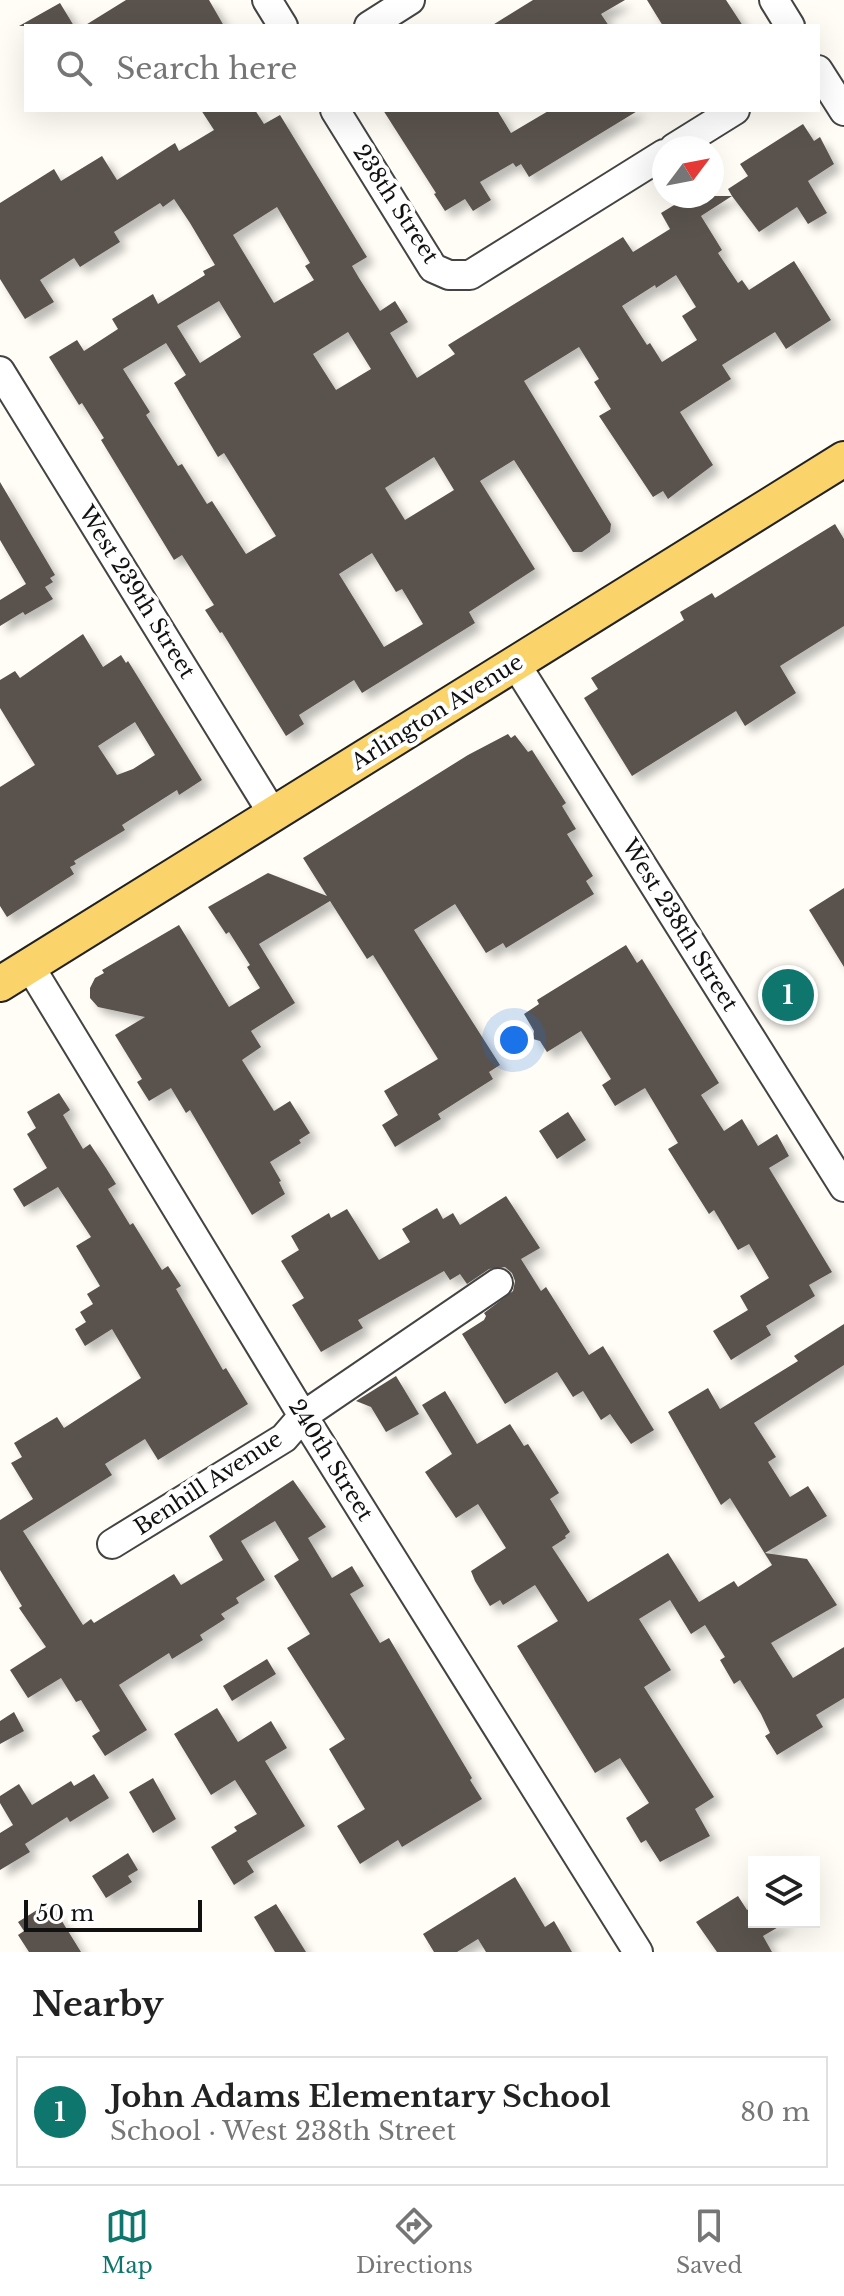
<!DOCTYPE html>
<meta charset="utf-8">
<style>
:root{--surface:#fff;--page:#f2f2f2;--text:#222;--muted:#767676;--line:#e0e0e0;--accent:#0f766e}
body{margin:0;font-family:"Libre Baskerville",serif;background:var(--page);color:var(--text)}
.controls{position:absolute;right:24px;bottom:24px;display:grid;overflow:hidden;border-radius:0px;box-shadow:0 8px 32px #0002}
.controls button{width:72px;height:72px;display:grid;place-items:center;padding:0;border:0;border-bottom:2px solid var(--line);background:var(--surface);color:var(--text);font:40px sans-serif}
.compass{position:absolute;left:652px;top:136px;width:72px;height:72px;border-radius:50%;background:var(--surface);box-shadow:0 8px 32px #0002;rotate:58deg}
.scale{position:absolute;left:24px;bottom:20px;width:178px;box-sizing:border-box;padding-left:8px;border:4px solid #111;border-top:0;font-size:22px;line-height:28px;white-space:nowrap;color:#111;-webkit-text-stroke:6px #fff;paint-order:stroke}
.you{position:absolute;left:514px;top:1040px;width:28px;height:28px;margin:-20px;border:6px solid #fff;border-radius:50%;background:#1a73e8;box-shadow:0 0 0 12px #1a73e833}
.badge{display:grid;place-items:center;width:52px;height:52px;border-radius:50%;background:var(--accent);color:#fff;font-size:26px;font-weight:700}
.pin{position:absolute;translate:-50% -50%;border:4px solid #fff;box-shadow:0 2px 8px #0006}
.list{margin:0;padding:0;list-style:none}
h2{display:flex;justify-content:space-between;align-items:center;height:104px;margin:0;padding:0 32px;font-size:34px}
h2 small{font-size:26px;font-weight:400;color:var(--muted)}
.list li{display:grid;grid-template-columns:52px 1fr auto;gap:24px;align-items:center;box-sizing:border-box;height:112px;margin:0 16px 16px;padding:0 16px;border:2px solid var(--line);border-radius:0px}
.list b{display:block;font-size:30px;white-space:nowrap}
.list p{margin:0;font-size:26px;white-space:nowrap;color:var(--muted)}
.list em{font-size:26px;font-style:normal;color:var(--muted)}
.icon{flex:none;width:44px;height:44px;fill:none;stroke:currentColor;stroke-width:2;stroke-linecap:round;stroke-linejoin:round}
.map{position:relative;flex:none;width:844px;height:1952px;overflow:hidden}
.search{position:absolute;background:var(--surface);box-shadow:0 8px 32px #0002;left:24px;right:24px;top:24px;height:88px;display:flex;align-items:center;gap:20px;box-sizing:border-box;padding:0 28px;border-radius:0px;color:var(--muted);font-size:30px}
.sheet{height:232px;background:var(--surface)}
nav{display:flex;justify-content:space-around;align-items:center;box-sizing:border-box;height:112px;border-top:2px solid var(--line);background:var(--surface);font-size:22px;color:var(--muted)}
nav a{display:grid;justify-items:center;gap:4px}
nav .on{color:var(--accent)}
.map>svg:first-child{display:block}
.building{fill:#5a524d;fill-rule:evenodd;filter:url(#shadow)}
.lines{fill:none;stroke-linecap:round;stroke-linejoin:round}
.minor-casing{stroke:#444;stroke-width:32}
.major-casing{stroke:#222;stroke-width:38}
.minor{stroke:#fff;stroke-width:28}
.major{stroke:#fad46a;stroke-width:34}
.labels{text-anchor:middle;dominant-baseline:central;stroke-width:8;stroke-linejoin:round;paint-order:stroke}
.street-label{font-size:22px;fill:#111;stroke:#fff}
</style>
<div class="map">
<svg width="844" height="1952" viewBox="0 0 844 1952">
<defs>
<filter id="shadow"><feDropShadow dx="7" dy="7" stdDeviation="4" flood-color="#0004"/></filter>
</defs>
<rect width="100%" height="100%" fill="#fffdf5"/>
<!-- building -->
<path class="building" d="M126 0H209L224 26H84Z
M533 0H625L601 14 609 26H491Z
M647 0H726L743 26H663Z
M60 3 74 26H19Z
M201 110H255L264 124 280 115 367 257 352 266 359 278 380 311 395 301 408 322 390 333 417 378 455 354 448 345 623 237 633 252 670 229 661 213 689 196H732L728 189 748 176 740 164 803 124 814 141 820 137 834 164 808 181 827 213 808 224 797 207 759 232 732 196 701 216 722 250 718 253 738 283 742 280 749 290 794 261 831 320 786 349 775 332 722 365 731 379 680 412 713 465 668 499 663 491 653 497 599 416 611 409 594 382 599 379 579 347 524 381 611 524 610 532 582 552H573L514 460 480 481 535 569 469 612 475 623 362 693 354 680 299 715 304 724 286 736 222 632 220 633 205 610 214 605 182 555 174 560 101 440 104 438 82 403 79 405 49 357 77 340 84 351 118 329 112 319 153 294 158 304 205 275 203 271 215 265 190 223 174 199 163 207 160 203 114 232 120 242 80 267 74 258 40 280 54 302 25 319 0 279V203L54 169 61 181 102 156 117 180 175 143 179 151 214 130ZM277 207 310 263 305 266 314 280 274 303 233 235ZM676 275 696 307 682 316 697 340 662 362 650 343 647 345 622 306 655 285 656 288ZM219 301 241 337 200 363 177 326ZM348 332 371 369 336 390 313 354ZM166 343 186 375 174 383 218 457 224 453 276 536 246 554 212 501 207 504 182 464 178 466 146 415 150 412 123 369ZM434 457 454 490 405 520 385 488ZM372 553 396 592 402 589 423 624 384 647 339 574Z
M383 110H497L511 133 550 110H639L529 177 521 164 516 167 513 163 480 182 491 200 473 211 465 199 445 211 434 194 436 193Z
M0 482 55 575 50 578 53 582 45 587 53 599 25 615 23 612 0 626V600L26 584 0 540Z
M835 524 844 539V626L780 666 796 693 745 726 736 711 632 776 584 698 598 689 591 678 684 620 680 612 712 593 715 598Z
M83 634 103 667 121 655 126 663 128 661 202 780 179 795 177 790 122 825 125 830 74 861 76 864 70 867 74 874 7 917 0 906V787L35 765 0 708V680L15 671 20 678ZM135 722 155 755 133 769 117 775 98 746Z
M508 734 511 738 515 735 528 752 532 750 566 803 562 806 576 829 567 834 593 876 586 881 594 894 506 948 503 943 486 953 455 904 414 930 500 1065 489 1072 493 1079 438 1114 441 1119 395 1147 382 1125 398 1115 384 1091 438 1059 373 955 367 959 330 901 259 944 295 1003 251 1031 261 1047 242 1060 274 1111 290 1101 310 1133 299 1140 301 1143 270 1162 281 1181 279 1182 285 1194 252 1215 190 1110 186 1113 171 1088 149 1101 137 1082 142 1079 115 1035 145 1017 98 1007 90 998V988L95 978 104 973 102 970 179 925 229 1007 260 988 247 967 250 965 229 932 226 934 208 907 268 873 327 896 303 858 468 755Z
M844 888V967L809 910Z
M626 945 637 963 642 959 719 1083 701 1095 724 1131 742 1119 758 1146 777 1134 789 1156 769 1168 832 1272 809 1285 815 1296 766 1326 771 1335 731 1360 713 1331 748 1310 740 1296 769 1278 749 1244 738 1250 714 1210 709 1214 668 1149 678 1143 645 1088 615 1106 602 1085 611 1079 581 1031 547 1052 540 1041 533 1039 534 1031 524 1014 539 1004 537 1000Z
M59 1093 70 1110 63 1115 83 1149 90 1144 106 1168 116 1184 108 1189 130 1225 133 1223 162 1270 168 1266 181 1286 176 1289 223 1370 226 1368 248 1404 158 1460 145 1439 105 1464 112 1475 23 1531 83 1625 91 1619 94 1623 174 1574 181 1585 223 1560 209 1536 293 1480 326 1527 308 1538 332 1578 352 1566 364 1586 350 1594 380 1643 389 1638 472 1778 470 1780 482 1799 402 1847 398 1840 360 1864 337 1826 365 1809 329 1749 345 1739 287 1648 310 1634 274 1576 299 1560 275 1521 241 1541 265 1580 236 1598 239 1603 221 1614 225 1619 200 1635 203 1640 172 1659 169 1653 119 1685 147 1730 105 1756 92 1736 100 1731 81 1700 76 1702 61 1678 28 1698 10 1670 46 1647 19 1608 22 1606 0 1570V1520L33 1499 11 1463 22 1457 14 1443 57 1417 64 1428 141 1378 112 1329 85 1346 75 1329 86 1322 80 1312 93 1304 87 1294 100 1286 76 1246 91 1237 58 1187 24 1207 13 1189 47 1168 27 1134 36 1128 27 1112Z
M568 1112 586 1140 557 1159 539 1131Z
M506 1196 540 1248 521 1259 541 1291 546 1287 589 1355 603 1346 654 1430 631 1444 610 1414 601 1420 583 1391 573 1397 557 1372 505 1404 462 1334 484 1320 486 1316 484 1313 513 1291 515 1281 512 1273 505 1267 489 1269 467 1284 460 1274 450 1280 444 1271 358 1320 363 1328 321 1352 292 1305 304 1298 281 1261 299 1250 291 1236 329 1213 331 1218 347 1209 379 1260 410 1242 402 1229 437 1208 443 1219 453 1213 460 1225Z
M844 1324V1365L754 1423 776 1457 768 1462 790 1497 808 1486 827 1516 765 1553 807 1559 837 1605 771 1643 793 1678 844 1647V1698L816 1715 823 1727 777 1755 765 1736 770 1733 761 1714 740 1680 734 1684 720 1660 725 1657 705 1625 691 1634 670 1600 639 1619 671 1670 644 1687 714 1797 695 1809 710 1836 660 1862 646 1840 641 1843 626 1818 649 1803 620 1758 595 1773 517 1646 558 1621 535 1585 503 1605 500 1600 490 1606 475 1581 471 1571 506 1548 478 1504 456 1518 425 1472 452 1454 422 1405 445 1391 477 1444 510 1424 524 1446 528 1444 559 1493 550 1499 570 1532 565 1536 566 1538 552 1547 588 1602 668 1553 699 1602 734 1581 738 1587 772 1565 730 1498 721 1505 668 1412 708 1388 720 1409 798 1361 794 1356Z
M396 1376 419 1414 386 1432 371 1407 356 1401Z
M267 1659 276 1674 232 1701 223 1686Z
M217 1708 238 1742 271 1721 287 1748 265 1761 305 1826 247 1861 254 1872 234 1885 211 1847 237 1831 234 1827 257 1814 235 1780 211 1795 174 1734Z
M14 1712 24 1731 0 1744V1721Z
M94 1774 109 1798 70 1822 67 1817 25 1844 30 1852 0 1870V1833L13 1825 0 1803V1796L19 1784 32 1805 71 1781 74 1786Z
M153 1778 176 1819 153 1833 129 1792Z
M128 1853 138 1870 128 1876 132 1882 106 1898 92 1876Z
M515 1877 545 1927 554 1921 572 1952H486L478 1939 457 1952H434L423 1934Z
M738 1896 747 1910 754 1906V1922H787L763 1936 772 1952H717L696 1922Z
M48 1903 58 1919 60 1918 81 1952H29L18 1935 24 1931 18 1922Z
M276 1904 306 1952H275L254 1917Z"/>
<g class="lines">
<defs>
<path id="minor" d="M267 0 283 26
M774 0 790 26
M369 26 410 0
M818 70 844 111
M335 110 433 268 449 275H470L664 154
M674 148 735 110
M0 371 273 814
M515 663 844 1187
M29 965 303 1416 638 1952
M112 1544 284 1438 303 1416 498 1283"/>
<path id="major" d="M0 984 844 459"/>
</defs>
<!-- minor casing -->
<use href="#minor" class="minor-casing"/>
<!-- major casing -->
<use href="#major" class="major-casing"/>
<!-- minor -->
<use href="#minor" class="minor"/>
<!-- major -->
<use href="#major" class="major"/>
</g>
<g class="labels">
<!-- street labels -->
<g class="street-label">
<text transform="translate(396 204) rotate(57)">238th Street</text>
<text transform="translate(137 592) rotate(58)">West 239th Street</text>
<text transform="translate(437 712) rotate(-32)">Arlington Avenue</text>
<text transform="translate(680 925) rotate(58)">West 238th Street</text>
<text transform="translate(331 1460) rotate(58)">240th Street</text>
<text transform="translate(208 1483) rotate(-33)">Benhill Avenue</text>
</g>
</g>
</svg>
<div class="controls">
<button><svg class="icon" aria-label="layers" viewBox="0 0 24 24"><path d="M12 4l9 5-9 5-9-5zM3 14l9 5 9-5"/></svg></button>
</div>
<svg class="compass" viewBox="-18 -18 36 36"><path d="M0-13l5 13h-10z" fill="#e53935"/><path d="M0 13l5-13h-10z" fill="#767676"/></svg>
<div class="scale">50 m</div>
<div class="you"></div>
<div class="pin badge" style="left:788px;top:995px">1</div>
<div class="search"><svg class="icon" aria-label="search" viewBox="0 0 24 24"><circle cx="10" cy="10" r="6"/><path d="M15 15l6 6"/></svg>Search here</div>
</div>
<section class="sheet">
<h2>Nearby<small></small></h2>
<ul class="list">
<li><span class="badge">1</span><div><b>John Adams Elementary School</b><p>School · West 238th Street</p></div><em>80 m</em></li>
</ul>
</section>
<nav>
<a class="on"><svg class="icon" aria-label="map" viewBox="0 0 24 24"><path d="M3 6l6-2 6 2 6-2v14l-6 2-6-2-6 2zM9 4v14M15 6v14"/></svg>Map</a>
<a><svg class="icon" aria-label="directions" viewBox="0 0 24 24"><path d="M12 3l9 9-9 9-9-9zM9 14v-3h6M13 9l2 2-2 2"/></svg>Directions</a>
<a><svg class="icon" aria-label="saved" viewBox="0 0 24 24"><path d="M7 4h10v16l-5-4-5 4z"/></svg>Saved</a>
</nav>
